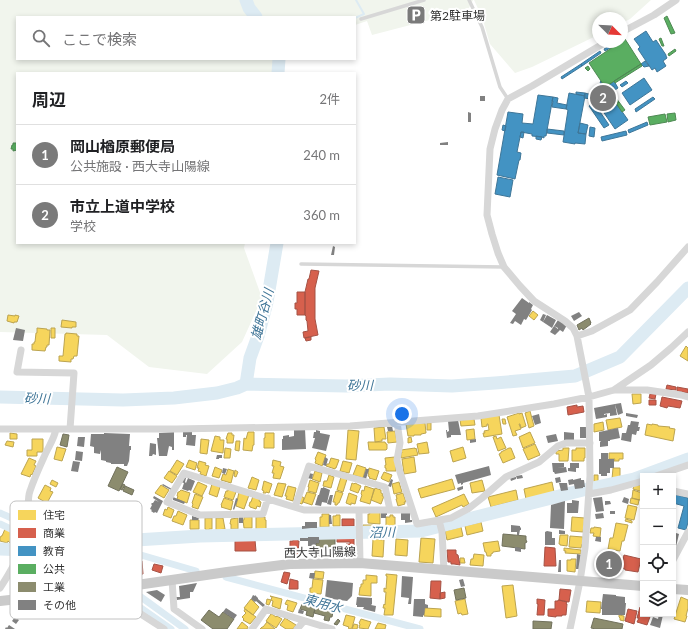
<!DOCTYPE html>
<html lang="ja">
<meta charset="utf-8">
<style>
:root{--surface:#fff;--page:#f6f6f6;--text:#202124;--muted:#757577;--line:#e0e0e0;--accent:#7a7a7a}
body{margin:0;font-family:Lato,"Noto Sans JP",sans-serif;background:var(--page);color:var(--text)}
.controls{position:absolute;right:12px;bottom:12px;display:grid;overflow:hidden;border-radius:0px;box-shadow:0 2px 6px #0003}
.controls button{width:36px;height:36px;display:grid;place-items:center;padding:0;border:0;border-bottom:1px solid var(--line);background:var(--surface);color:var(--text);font:20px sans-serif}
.compass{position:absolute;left:592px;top:12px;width:36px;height:36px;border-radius:50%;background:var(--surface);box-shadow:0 2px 6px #0003;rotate:114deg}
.you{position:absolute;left:402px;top:414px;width:14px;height:14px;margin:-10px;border:3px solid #fff;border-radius:50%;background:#1a73e8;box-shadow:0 0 0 6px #1a73e833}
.badge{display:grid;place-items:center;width:26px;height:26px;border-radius:50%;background:var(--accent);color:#fff;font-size:13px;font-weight:700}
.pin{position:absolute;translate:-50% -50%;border:2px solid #fff;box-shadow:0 1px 4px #0006}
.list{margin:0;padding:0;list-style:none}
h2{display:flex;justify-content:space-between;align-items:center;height:52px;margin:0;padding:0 16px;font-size:17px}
h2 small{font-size:13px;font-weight:400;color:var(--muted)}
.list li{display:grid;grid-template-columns:26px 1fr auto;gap:12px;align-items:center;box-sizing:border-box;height:60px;padding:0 16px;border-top:1px solid var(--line)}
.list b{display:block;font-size:15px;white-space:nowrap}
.list p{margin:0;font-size:13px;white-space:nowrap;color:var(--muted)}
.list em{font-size:13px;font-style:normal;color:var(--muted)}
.icon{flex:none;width:22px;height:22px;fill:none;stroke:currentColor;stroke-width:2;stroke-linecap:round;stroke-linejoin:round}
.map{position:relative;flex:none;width:688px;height:629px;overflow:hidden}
.search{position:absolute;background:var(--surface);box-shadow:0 2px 6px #0003;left:16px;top:16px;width:340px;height:44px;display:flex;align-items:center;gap:10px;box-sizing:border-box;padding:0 14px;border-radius:0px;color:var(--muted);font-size:15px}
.panel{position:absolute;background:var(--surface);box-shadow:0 2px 6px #0003;left:16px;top:72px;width:340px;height:172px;border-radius:0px}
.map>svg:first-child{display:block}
.green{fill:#f1f5ed}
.homes{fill:#f6d55c;stroke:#bca450}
.shops{fill:#d6604d;stroke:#a55245}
.schools{fill:#4393c3;stroke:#3e7698}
.public{fill:#5aae61;stroke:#4e8953}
.industry{fill:#8c8c6e;stroke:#71715c}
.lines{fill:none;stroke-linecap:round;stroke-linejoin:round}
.stream{stroke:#ddebf3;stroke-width:2}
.canal{stroke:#ddebf3;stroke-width:7}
.river{stroke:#ddebf3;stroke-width:13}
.building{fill:#818181}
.lane{stroke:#d7d7d7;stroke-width:3.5}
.street{stroke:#d7d7d7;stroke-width:7}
.primary{stroke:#cacaca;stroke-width:10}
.labels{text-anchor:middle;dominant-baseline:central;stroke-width:4;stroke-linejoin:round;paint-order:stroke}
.poi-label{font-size:12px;fill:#333;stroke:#fff;text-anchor:start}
.street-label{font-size:12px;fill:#333;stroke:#fff}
.water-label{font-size:13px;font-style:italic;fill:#3f7597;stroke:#fff}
.key{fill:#fff;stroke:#c2c2c2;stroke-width:1}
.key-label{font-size:11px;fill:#333}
</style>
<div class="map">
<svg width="688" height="629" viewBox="0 0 688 629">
<rect width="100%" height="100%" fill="#fff"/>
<!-- green -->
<path class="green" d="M0 0H473L468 10 372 35 367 21 355 25V17H17V59H284L282 73H17V243H245L244 248 262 298 242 342 207 374 149 367 107 335 0 332Z
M474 0H651L630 19 622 23V18H598V35L532 67 515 73 490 44 482 17Z"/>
<!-- homes -->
<path class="homes" d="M533 311 538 315 534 320 529 316Z
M8 315 15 316V315L19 316 17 322H14V323L7 321Z
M62 320 76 322V327H72V328L61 327Z
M37 328 47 329V330H50L49 345H47V347H46L45 351 32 350V344H34V342H35L36 333H37Z
M51 328H55V338H51Z
M66 333 77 334V336H79L77 356H74L73 359H71V362L59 361V356H63L65 334H66Z
M686 346 688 348V361L680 356Z
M632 394H641V403L633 404Z
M530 411 534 426 529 428 525 413Z
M519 413V414L522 413 526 426 521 428 520 424H519L521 429 515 431 517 435 513 436 507 417Z
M499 415 502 434 484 437 483 433H485L484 431 489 430 488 424H487V426L482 427 481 418Z
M620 418 622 427 608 430 606 420Z
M474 419 475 425 461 426 460 420Z
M502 419H505L506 424H503Z
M603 422 604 430 594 432V424Z
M425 423 426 433 421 434V435H414V436H408L406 424Z
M427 423H431V430H427Z
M647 424 652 425V424L658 425V426L670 427 669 428 675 429 673 441 645 435Z
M384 427 386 439H382V441L375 442 374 428Z
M474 429 475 439 467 440 466 430Z
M348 430 359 431 356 460 346 459Z
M395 431 397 442 388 443 387 432Z
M248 432H254V445H253L252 451 243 450 244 438 246 439Z
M530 432 535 443 523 448 519 437Z
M10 433 17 434V439H10Z
M228 433H232V435H234L233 443H227V439H226Z
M265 433H274V448H264V438H265Z
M215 436 220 437V440H224L223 453 211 451Z
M496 436 497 439 501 437 506 448 498 451 493 437Z
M411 437 412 442 408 443V438Z
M32 439H43V452H37V456H27V450H32Z
M201 439 209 440 207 454 200 453Z
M7 441 14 442 13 447 5 445Z
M236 441H240L239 451 235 450Z
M368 442H385L386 444H387V449L386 450H369Z
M427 442 429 453 419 454 417 444Z
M535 444 540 455 528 460 523 449Z
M57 447 66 449 62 461 54 459Z
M463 447 466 458 453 462 450 451Z
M225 448 231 449 230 458H224Z
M415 448V449L416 448 418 455 401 458V453H402L401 450Z
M509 448H511L515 458 503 463 499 454 501 453V452Z
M563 448H569L568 461H559V454H556V451L563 450Z
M576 448H585V458H584V461H572V450H576Z
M318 452 326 455 322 466 315 463 316 460 315 459Z
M609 453H623V459H619V461H614L615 459H609Z
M395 457 396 471H386V468H385V465H386L385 458Z
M414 457 416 472 404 474 402 459Z
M29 458 36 461 34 465 36 466 32 475 31 474 30 477 21 474Z
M331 458 339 460 336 468H335V469L326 466 327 464H329Z
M177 460 184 464 177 475 170 471Z
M189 460 197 463 195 470 186 467Z
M273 460 281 462 280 466 284 467 280 479 273 478 274 473H272L274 466H272Z
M199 461 206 463 205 465 209 466 206 476 200 474 201 472 198 471 199 468H197Z
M343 461 352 463 349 473 340 471Z
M357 465 366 468 363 478 353 475Z
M215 467 222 470 219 478 212 476Z
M369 468 379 471 376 480 369 478 370 477 368 476 369 474H368Z
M613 468H620V477H619V479H612Z
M228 469 234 471 231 483 221 480 223 474 226 475Z
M235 470 238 472 236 477 234 476Z
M169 471 177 476 172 483 164 478Z
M315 471 322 473 320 482 312 479Z
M384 472 392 475 389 482 382 479 381 478Z
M329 475 334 477 331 488 323 486 324 481H327Z
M594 475H598V483H594Z
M252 477 259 480 256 490 248 488Z
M341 477 347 479 343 492 337 490Z
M452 479 455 489 421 498 418 489Z
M52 480 58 483 56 487 50 484Z
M310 480 319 483 316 493 308 491 309 487H308Z
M482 480 485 491 472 493 470 483Z
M264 481 272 484 269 493 266 492V493H263L264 491 262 490Z
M198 482 207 486 202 496 193 492Z
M399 482 402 492 394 494 392 484Z
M552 482 554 492 526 499 524 489Z
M278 483 286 484 282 497 274 495Z
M352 483 354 484 355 483 361 486 358 493 350 490Z
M212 484 220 487 217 497 209 494Z
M641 484H643V492L633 489 634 486 638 485H640Z
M45 485 51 488 50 491 53 492 47 503 38 498Z
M161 485 169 490 164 498 155 493Z
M288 486 296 488 293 501 286 499 287 496H285Z
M365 486 374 489 370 504 360 501 362 495 361 494 362 490 364 491Z
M375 488 381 490V493L383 494 382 496H384L381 504 371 500Z
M228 489 236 492 233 500 224 497 226 491H228Z
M181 490 190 493 187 503 177 499 178 496H177L178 492H179Z
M516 490 518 500 491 507 488 497Z
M633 490 642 493 640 500 632 498Z
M336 491 343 493 339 503H338L337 505H335V502H333Z
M239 492 249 495 244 509 236 506Z
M307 492 316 494 312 505 303 502Z
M349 493 357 496 355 504 351 503V505L346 503Z
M403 493 406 502H404L405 504 398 506 396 499H397L396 495Z
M195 494 203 497 198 509 192 507 193 504 192 503Z
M464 494 469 504 463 507 462 505 436 517 432 508Z
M253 496 260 498 259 501 261 502 260 507 257 506 256 509 250 507V506H249L250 502H251Z
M301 496 304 498 302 504 299 503Z
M224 498 233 501 231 510 221 507 222 506 221 505Z
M631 498 639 500 638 505 630 503Z
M628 505 637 507 634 520 625 518Z
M168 507 174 510 171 518 163 515 165 509 167 510Z
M178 511 187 515 183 525 172 521 174 516H176Z
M369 512H380V524L368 523V514H370Z
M322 514H329V527H320V517H322Z
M336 515H340V526H333V516H336Z
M390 515H393V517H395V526H386V517H390Z
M244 517H252V528H244L243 520H244Z
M256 517H265V520H266V529H256Z
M572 517 585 518 583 532 571 531Z
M205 518H212V529H209V530H206V529H205Z
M216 518H223L225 529 216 530Z
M238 518V529H231V524H230L231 519Z
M626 519 632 521V523L625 521Z
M190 520H199V529H190Z
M481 522 483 531 467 535 465 526Z
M616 523 628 525 624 541H622L620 551 608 549 610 538H613Z
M363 525H373V527H363Z
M461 527 463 536 447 540 445 531Z
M594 527 601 528 600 537 593 536 594 533H590L591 528H594Z
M5 529 12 532V531L22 536 19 543H10L8 541 7 543 0 541V538L1 536H2Z
M560 535H568L567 546 560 545V544H559Z
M570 536 583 537V544H582L581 548 569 547Z
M421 538 435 539 433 563 419 562Z
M373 539 384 540 383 557 372 556Z
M396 539 408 540 407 556 395 555Z
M498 541 500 551 493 552V553L491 554V556H487L486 552H485L483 543Z
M564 548 581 550V554L565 553 566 551H564Z
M474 554 484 555 483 566 470 565 471 559H473Z
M460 558H464L465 563H460Z
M571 559H576L575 572 567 571V560H571Z
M315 571 324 572 323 579 314 578Z
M386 574 397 575 393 615H384L385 608H383L384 604 385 605 386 592H384V588L386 589 387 576H386Z
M366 575 377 576V583H371V596L359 595 360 587H361V584H363V580H366Z
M313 579 323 580 321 594 310 593V588H312Z
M513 585 517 616 506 618 502 586Z
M270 596 282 599 280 609 272 606 273 601 271 600 272 597Z
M681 597 688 600V608L686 616H687L685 622 674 619Z
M251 599 259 607 253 615 244 608Z
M267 599 271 600 269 605 266 604Z
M465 599 468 614 462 615 461 613 458 614 455 601Z
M287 600 297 603 293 612 287 610 288 605 285 604Z
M587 601 601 602 600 613 586 612Z
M425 608 441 609V617L424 616Z
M245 609 256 617 250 624 243 620 244 619 242 617 246 613 244 611Z
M271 614H272L276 617 277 616 282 619 276 628 266 621Z
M346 615 355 617 352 628 350 629 348 628 349 627 343 625Z
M619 615 624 616V621L620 620V618L619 617Z
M285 618 296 625 293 629H286L280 625Z
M361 619 371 622 368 629 359 628 360 624 359 623Z
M242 622 248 627 247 629H237Z
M267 622 275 629H260L262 627H263Z
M378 623 386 625 385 629H375Z
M354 624 358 625 357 629H352Z"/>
<!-- shops -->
<path class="shops" d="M311 270 319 271 315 288V319L318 335 304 338 303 332 308 331 307 321 306 320V316L305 315V292L308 279H309Z
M297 292H305V315H297V309H295V303H297Z
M311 337V340L306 341 305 338Z
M667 385 676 387V390L666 389Z
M677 387 688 389V393L677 391Z
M650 394H656L655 399 649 398Z
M662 397 682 401 680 408 668 406 667 408 660 406Z
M649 400H656V405H649Z
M577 405V407L583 406 584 412 568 415 567 407Z
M342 519H354V526H342Z
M337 537H354V553H346V544H350V542H337Z
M293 539H297L298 541H299L298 554H296L294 556 293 554H291L290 552V541H293Z
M235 540H255L256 551H235Z
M545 547 555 548 556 566H544Z
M447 550H456V554L458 555 460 565 454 564H451V562H448Z
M624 555 641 559 638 572 625 570V569L621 568Z
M607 558 617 560 614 577 605 575Z
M142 561 143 574 128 576 126 564 128 563Z
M154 564 163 566 161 573 152 570Z
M284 572 290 573 289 577 287 584 281 582Z
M290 579 298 581V589H289Z
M431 581H441L440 599 430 598Z
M560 589 571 590 569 602 559 600Z
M445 592V598L440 599V593Z
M537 599 545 600 544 615H537L538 604H537Z
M558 600 567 602 566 604H567L566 615H562V616H556V617L548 616V609H555V601H558Z
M642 603H643V614H651L647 625 637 622 639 618H637L640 607 642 608 643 606 641 605Z
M628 609 637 611 634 624 625 621Z"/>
<!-- schools -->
<path class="schools" d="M646 31 653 42 656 40 666 55V56L667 58 663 61 666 66 657 72 655 68 652 70 638 49 640 47 634 39Z
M617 42H620L605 51 604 49Z
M600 51 601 53 582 66 581 64Z
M645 61 649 66 644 67 641 64Z
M581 64 582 66 562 79 561 77Z
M644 78 652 90 630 105 622 93Z
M601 81 605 87 614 81 618 88 615 90 613 86 611 87 614 93 611 95 607 89 591 99 584 98 585 93 592 95 603 88 600 82Z
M626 81 628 83 622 87 620 85Z
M576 92 585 93V96L576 94Z
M569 93 585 96 578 133 586 134 585 144 575 143V144L563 142 568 110 566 109Z
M609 93 628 120 615 129 596 101Z
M538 95 553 97 546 136H544V138L542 137 532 136V134L521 132 517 152 521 153 520 160H519L515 179 497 175 508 112 523 114 522 123 533 124Z
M553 97 558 98 557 103 567 105 566 109 552 107 553 101H552Z
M653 97 655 99 636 112 635 109Z
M594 103 609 125 604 128 589 106Z
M647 122 648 125 629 133 628 130Z
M580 123 588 125 586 134 578 133Z
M503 125 506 126 505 131 502 130Z
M590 127 595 128 594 137 589 136Z
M547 129 564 131V135L547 133Z
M626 131 627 135 602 141 601 137Z
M521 132H524L523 138 520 137Z
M536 136 542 137 541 140 536 139Z
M498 177 513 180 510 197 495 194Z
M673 494 688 498V522L686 530 678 528 684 506 673 503Z"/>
<!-- public -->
<path class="public" d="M667 16 675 33 671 34 664 18Z
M661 38 664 46H662L659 39Z
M625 39 641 64 605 87 589 63Z
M675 49 676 51 669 56 668 54Z
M641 64 642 66 615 83 614 81Z
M588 66 590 69 588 71 585 68Z
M613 94 619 102 617 103 612 95Z
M619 102 625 110 622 112 616 103Z
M675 113 676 120 668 122 667 114Z
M665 114 667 122 650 125 648 117Z
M13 143H17V150L13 151V149H11L12 145H13Z"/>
<!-- industry -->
<path class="industry" d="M589 318 591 323H590L591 324 583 330 582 328 579 330 577 325Z
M63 434 69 435 67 447 60 445Z
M117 467 128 472 119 491 108 486Z
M123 484 125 485 122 490 120 489Z
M125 486 134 490 132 495 123 491Z
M503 534 526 536V540L527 542 525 543V549L502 546Z
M319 538H335V556H319V552H316V543H319Z
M464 588 466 598 456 600 454 590Z
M302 604 315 608 313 617 306 615 307 611 300 609Z
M316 607 333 612 332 617H330L329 621 324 620 325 616 314 613Z
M209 610 219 617 223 612 234 619 227 629H213L201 620Z
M594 618 623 624 622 629H596L591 628Z
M338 619 340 621 337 625 334 624Z
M533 621 552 622 551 629H533Z"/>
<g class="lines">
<!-- stream -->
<path class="stream" d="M355 18 364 14 356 0"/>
<!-- canal -->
<path class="canal" d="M0 513C22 523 44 532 64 544 105 570 145 600 185 629
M0 524 57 551 87 572 107 584
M104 542 110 546 196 571
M226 577 420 629
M121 594 171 629"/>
<!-- river -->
<path class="river" d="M246 0 249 8 256 17
M278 73 279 59
M246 384 250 358 258 336 267 302 277 243
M0 397 123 400 174 398 217 393 237 388 246 384 346 386 390 384 452 386 495 383 575 376 620 357 688 288
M66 535 104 542 200 536 421 531 583 490 634 479 688 459
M0 549 28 550 43 556 48 551"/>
</g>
<!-- building -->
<path class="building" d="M480 96H485V101H480Z
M468 112 471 113V122H468Z
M448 142V145H440V143Z
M333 246 335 247 334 255H331Z
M522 298 529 303V302L533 305 531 309 532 310 526 320 524 319 521 325 515 321 513 324 510 323 516 314 512 311Z
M579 312 582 316 574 321 571 316Z
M543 314 546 315 543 322 540 320Z
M547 315 556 320 552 328 543 322Z
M558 320 567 325 563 332 560 330 555 335 550 332 554 326 558 329V328L554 326Z
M16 328 25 330 23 341 13 340Z
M621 403 623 413 618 415 615 404Z
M615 404 617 415 610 416V413L604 414V415L607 414V417L596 419 594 408Z
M626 413 638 415 637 418 626 416Z
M539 414 541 423 535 425 532 416Z
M458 420 461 435H451V437L447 438 446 430H447V432L449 431 448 421Z
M631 421 639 422 638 427H640L639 431H637L636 435 632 434 631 442 621 440 622 433H626L628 425H630Z
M392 426 393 431H388L387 427Z
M580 427H586V438H580Z
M618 428 620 438 610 440V441H608V446L600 447V442L601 441H599V432Z
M305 429 306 449 282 450V439H283V436L289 435V437L294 436V430Z
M316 430 320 431V433L330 435 326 451 312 448 315 438H313L314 432H316Z
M174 432V450H172V447L169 446 167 456H159L157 438H159V433Z
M183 432H192V435H196L195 446 186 445 187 435H186V437H183Z
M564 432 574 433V440H564Z
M104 433 130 434 129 446H131V450H130L129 461 127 466H124V464H111V463L106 462V461L101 460V450L100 454 94 453V447L90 446 91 434H104Z
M556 434 558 441 548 443 546 436Z
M78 437H85L84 447 77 446Z
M476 439V442L470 443V440Z
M150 443 156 444V455L153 454 152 456H149Z
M76 451 83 452 82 461 75 460Z
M601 453H608V459H614V468H610V473H607V476H601V474H599V459H601Z
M217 455H222V458H219V459H216Z
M325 457 328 459 326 466 323 465Z
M73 461 80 462 78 472 71 471Z
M552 463H564V467L557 468 566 467 567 472 555 474 554 472H553Z
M570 463H579V468H576V472L568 471V468H570Z
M489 466 491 475 463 483V484L461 485V483L458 484 455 475Z
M223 468 227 469 225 474 222 473Z
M366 469H369L366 479 363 478Z
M309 473 313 474 312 479 307 478Z
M522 475 523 478 517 479 516 476Z
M183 477 186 478 185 482 186 483 188 478 195 481 191 491 189 490 188 491 182 489 184 483 181 482Z
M516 477V479L511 481 510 478Z
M560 477 561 482 556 483 555 478Z
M581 478V480H584L585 487H583V488L575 489 574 484 569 485 568 480 573 479V480Z
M391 479 393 480 391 487 388 486Z
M559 483H567L568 490 561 491Z
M163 484 172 489 171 490 162 485Z
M463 486V489L458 491 457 488Z
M323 487 330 490 327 503 322 502 321 506 315 505 318 495H319L321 488H323Z
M330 495H333L331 505 327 504Z
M154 496 163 501 157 513 155 512 154 513 151 511 152 510 150 509 152 505 151 504 152 503H153L155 500 159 502 153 498Z
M173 497 185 502 184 504 173 500Z
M602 497 604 511 596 512 593 498Z
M624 497 629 499 628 504 622 502Z
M236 498 238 499 234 510 233 509Z
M572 500 579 501 578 513H567V503H572Z
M565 501 564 529 550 528 551 505Z
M605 501H610L611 504 605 505Z
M610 511H615V514H610Z
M381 512 387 513V515H386V518H381Z
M401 512H410V520H412V522L405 523V520H401Z
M603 513 604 518 596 519 595 514Z
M329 515H331L332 524H329Z
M192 516 199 518 198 520H192Z
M239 517H243V523H239Z
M305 522H311V528L302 529V526H305Z
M311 522H317V528H311Z
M511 525 520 526V527L521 528V530H520L519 535H517V532H511Z
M559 530 565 531V534H559Z
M547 531 552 532V538H555V545H545V532Z
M673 532 679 534 675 551H673Z
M308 537H319V543H316V546H308V541H300V538H308Z
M596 537H601V542L595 541Z
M515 547 521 548V552L515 551Z
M577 554 581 555 579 569H576Z
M559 560H561V572H558Z
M310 573H315L314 579 309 578Z
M402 576 413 577 411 604H408L409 598 401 597Z
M463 579 465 586 461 587 459 580Z
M327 580 353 583 352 596 347 601 325 598Z
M197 583 193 592H190V598L177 600 176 597H180L179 586Z
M157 590 165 595 161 602 146 592Z
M603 594 616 595V596L625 597V603H626L625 615H602V609H601Z
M253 595 255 596V595L258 598V599L265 605 263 607 256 601 255 602 251 599Z
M357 597 372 598V604L371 605 376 606 375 612 363 609 364 607H357V605H356Z
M414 599H425V604L428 605V608H425L424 615H423V617L413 616Z
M226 608 237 615 234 619 223 612Z
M299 609 304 611 303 614 298 613Z
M659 614 663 615 660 628 650 625 653 617 658 619Z
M15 617 19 620 16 624 12 621Z
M9 625 15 629H5L6 627 7 628Z"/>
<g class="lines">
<!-- lane -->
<path class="lane" d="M469 0 482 27 500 87 508 99
M361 19 424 0
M301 264 504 267"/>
<!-- street -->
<path class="street" d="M622 32 654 15 676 0
M577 336 592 331 612 320 630 310 657 282 688 247
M21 350 17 372 74 373 70 429
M614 390 651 365 671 348 688 332
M397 422 400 443 397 460 400 472 417 524 451 518 468 509 482 498 506 477 539 462 558 446 566 443H590
M0 429H176L350 426 478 416 554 404 589 397 614 390H647L681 395 688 397
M656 476 688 465
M673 491 688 494
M589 494 611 490 643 481
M268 498 263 514 200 515 167 502 184 473 304 510H412
M295 507 309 466 385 487 390 510
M359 510 360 563
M439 520 442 532 444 571
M673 560 688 532
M172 580 174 609 202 629
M0 588C15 565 25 547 28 518 29 509 27 499 30 491 34 479 39 468 44 457 48 447 54 440 56 429
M109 589 110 593 113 596 164 629
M252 629 266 609 332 629
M297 629 304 621
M570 629 580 581 585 548 590 476 589 397 577 336 573 328 565 321 534 301 520 286 504 267 498 253 492 234 487 215 490 149 495 129 502 110 508 99 532 86 606 42"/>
<!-- primary -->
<path class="primary" d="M673 589 688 590
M0 601 109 589 227 572 290 564 360 563 643 586"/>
</g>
<!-- icons -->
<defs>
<symbol id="parking-square" viewBox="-11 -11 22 22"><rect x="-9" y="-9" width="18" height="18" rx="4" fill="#7a7a7a" stroke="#fff"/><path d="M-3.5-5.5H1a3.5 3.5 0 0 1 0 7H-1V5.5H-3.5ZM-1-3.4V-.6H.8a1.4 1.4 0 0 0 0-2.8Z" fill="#fff"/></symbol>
</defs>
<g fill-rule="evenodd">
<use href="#parking-square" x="405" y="4" width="22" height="22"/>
</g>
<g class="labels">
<!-- poi labels -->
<g class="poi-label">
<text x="430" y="15">第2駐車場</text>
</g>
<!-- street labels -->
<g class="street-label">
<text transform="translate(320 552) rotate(-1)">西大寺山陽線</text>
</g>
<!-- water labels -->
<g class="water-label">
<text transform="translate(262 314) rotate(-75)">雄町谷川</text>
<text x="360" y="385">砂川</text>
<text transform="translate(37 398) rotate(2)">砂川</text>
<text transform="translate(382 532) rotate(-1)">沼川</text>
<text transform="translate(323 603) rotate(15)">東用水</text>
</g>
</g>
<!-- legend -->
<rect x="10" y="501" width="132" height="118" rx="6" class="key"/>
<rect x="18" y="510" width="18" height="10" fill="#f6d55c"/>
<rect x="18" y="528" width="18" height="10" fill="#d6604d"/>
<rect x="18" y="546" width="18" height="10" fill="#4393c3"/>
<rect x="18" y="564" width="18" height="10" fill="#5aae61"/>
<rect x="18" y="582" width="18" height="10" fill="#8c8c6e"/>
<rect x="18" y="600" width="18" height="10" fill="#818181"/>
<g class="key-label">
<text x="43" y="519">住宅</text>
<text x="43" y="537">商業</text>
<text x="43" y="555">教育</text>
<text x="43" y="573">公共</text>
<text x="43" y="591">工業</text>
<text x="43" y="609">その他</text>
</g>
</svg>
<div class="controls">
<button>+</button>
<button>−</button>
<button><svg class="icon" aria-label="locate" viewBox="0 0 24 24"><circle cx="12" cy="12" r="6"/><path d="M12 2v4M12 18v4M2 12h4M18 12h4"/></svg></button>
<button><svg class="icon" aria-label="layers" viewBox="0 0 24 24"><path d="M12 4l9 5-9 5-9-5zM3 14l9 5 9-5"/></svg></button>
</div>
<svg class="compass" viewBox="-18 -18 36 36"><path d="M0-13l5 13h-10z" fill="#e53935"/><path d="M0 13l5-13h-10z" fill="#757577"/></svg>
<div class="you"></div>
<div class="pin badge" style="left:609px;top:564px">1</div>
<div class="pin badge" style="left:603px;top:98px">2</div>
<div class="search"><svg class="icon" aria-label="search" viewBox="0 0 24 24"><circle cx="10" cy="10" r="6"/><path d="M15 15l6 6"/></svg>ここで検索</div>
<section class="panel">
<h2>周辺<small>2件</small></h2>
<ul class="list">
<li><span class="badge">1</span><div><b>岡山楢原郵便局</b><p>公共施設 · 西大寺山陽線</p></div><em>240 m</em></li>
<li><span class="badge">2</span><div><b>市立上道中学校</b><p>学校</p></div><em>360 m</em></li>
</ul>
</section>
</div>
